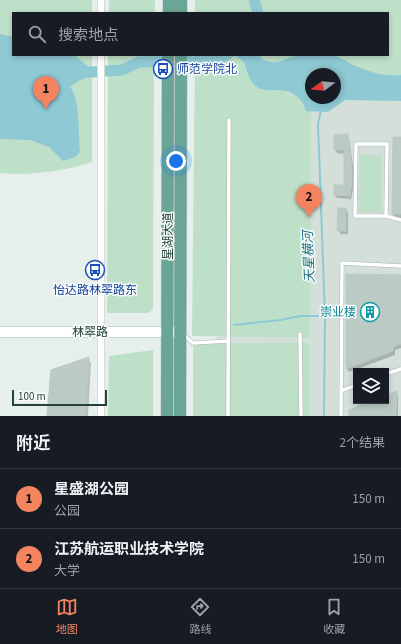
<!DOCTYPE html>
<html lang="zh">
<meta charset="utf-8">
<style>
:root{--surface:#171b24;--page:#20242c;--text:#f1f3f6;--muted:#9ea1a6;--line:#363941;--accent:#f4845f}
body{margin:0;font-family:"Source Sans 3","Noto Sans SC",sans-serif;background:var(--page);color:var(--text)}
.controls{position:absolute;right:12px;bottom:12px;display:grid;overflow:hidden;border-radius:0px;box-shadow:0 2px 6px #0003}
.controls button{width:36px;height:36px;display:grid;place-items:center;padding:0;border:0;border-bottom:1px solid var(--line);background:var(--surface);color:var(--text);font:20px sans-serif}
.compass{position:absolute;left:305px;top:68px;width:36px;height:36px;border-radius:50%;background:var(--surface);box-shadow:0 2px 6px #0003;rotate:254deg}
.scale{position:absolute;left:12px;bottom:10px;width:95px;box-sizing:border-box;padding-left:4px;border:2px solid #24423a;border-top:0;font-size:11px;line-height:14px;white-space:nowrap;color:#24423a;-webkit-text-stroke:3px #f7fbf9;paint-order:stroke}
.you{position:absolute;left:176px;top:161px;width:14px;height:14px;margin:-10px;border:3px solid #fff;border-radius:50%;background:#1a73e8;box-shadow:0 0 0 6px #1a73e833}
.badge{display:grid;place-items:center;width:26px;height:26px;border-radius:50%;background:var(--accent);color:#111;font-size:13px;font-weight:700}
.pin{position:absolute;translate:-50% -33px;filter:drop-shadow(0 1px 2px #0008)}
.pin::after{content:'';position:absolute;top:21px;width:14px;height:12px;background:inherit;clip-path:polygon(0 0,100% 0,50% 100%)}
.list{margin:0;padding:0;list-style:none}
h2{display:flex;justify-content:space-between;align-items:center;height:52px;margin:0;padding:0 16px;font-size:17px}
h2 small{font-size:13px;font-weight:400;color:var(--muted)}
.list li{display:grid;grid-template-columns:26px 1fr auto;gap:12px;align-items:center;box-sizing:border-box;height:60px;padding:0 16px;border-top:1px solid var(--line)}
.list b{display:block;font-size:15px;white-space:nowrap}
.list p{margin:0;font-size:13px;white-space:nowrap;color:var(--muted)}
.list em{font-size:13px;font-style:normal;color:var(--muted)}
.icon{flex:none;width:22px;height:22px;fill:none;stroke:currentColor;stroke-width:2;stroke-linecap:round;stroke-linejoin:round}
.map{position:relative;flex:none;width:401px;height:416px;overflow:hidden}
.search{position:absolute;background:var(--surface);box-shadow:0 2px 6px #0003;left:12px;right:12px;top:12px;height:44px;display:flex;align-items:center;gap:10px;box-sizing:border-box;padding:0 14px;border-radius:0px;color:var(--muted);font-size:15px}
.sheet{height:172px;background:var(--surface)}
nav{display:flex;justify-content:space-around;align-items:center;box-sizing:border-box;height:56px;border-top:1px solid var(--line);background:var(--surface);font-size:11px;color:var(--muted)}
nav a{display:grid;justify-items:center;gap:2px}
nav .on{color:var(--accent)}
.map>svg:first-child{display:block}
.built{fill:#d4dfda;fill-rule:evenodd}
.green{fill:#bfe0c8}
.water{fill:#8ec9d4;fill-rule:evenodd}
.shadow{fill:#0003}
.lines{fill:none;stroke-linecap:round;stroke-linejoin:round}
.stream{stroke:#8ec9d4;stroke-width:2}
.river{stroke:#8ec9d4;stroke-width:11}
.building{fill:#bbcac4;stroke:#b8c9c2}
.lane-casing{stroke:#a8b8b2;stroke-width:4.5}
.street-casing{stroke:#a8b8b2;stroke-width:8}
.secondary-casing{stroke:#a4bbb3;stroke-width:11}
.primary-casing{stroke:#c2cac8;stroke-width:13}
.lane{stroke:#fff;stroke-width:3.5}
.street{stroke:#fff;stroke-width:7}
.secondary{stroke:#fff;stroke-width:10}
.primary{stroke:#6aa596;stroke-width:12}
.labels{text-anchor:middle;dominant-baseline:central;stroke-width:3;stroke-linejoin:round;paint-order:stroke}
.transit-label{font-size:12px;fill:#164399;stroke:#f7fbf9;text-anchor:start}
.street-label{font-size:12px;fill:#24423a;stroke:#f7fbf9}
.culture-label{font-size:12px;fill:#0d838f;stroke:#f7fbf9;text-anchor:end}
.water-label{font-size:13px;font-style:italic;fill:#1c6f80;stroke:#f7fbf9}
</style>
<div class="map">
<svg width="401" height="416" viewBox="0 0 401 416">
<rect width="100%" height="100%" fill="#e6efeb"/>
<!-- built -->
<path class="built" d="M305 75 311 98H335L401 91V416H216L219 95ZM356 371H386V401H356Z"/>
<!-- green -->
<path class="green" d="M0 0H92V13H13V55H92V162C65 171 28 176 0 173Z
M109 0H155V13H109Z
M195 0H401V91C381 86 323 67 306 75 300 78 291 90 286 95L311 96V98L310 338 192 336 195 55H388V13H195Z
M108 55H154L153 309 149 313H107Z
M359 155H382L381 212H359Z
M193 343H309V416H193Z
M153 350V416H108L109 356Z"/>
<!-- water -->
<path class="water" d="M0 34 13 37V55H74L91 69V76L78 81 70 87C81 101 78 135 80 152L75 157 63 161 49 147 30 140 0 139Z
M208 55H259L263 60C281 65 276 61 292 57 300 54 326 54 334 56 340 57 346 61 351 64 367 71 383 77 401 75V101L345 100 328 112 306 111C303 102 301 99 293 94 281 86 267 94 257 87 249 82 247 70 244 62L235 56 215 64H199ZM311 74H335V98H311Z"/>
<!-- shadow -->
<path class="shadow" d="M347 136 349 139 354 172V185L351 199 337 198 335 195 345 186V154L337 153 335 150Z
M394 138H401V218H395L393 214Z
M346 209 348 213V234H341L338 230Z
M401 284V348L395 350V355L349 372 347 368Z
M88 359 91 363 88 416H48Z
M396 392 398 396V416H350L374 401H386V396Z"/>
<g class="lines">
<!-- stream -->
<path class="stream" d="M321 110 318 124 325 316 324 416
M234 325 280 320 301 316H325"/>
<!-- river -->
<path class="river" d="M254 0 258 13
M197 61H214L227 55
M77 73 122 70 139 62 190 61"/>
</g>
<!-- building -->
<path class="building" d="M348 134 352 168V181L350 196 334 195V185H344V150H334V135Z
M393 137H401V214H392Z
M338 208H346V231H337Z
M346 274 401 275V344L394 346 393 351 346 369Z
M89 357 85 416H47L51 370Z
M397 391 396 416H349V410L371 401H386V395Z"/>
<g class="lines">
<defs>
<path id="lane" d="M386 216 387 144H356L355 216H386L401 220
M183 334 193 343 228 341
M300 334 301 416
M386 374 401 369
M341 391 356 385
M228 416 229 120
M341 416 342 263 401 266"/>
<path id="street" d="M101 0V13
M101 55V416"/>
<path id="secondary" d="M0 332H180"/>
<path id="primary" d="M169 13V0
M181 13V0
M167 416 168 55
M180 416 181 55"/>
</defs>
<!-- lane casing -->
<use href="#lane" class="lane-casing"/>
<!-- street casing -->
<use href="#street" class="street-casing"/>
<!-- secondary casing -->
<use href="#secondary" class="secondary-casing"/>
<!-- primary casing -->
<use href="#primary" class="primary-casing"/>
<!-- lane -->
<use href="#lane" class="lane"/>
<!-- street -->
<use href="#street" class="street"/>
<!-- secondary -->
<use href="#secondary" class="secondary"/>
<!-- primary -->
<use href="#primary" class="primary"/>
</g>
<!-- icons -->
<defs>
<symbol id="bus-ring" viewBox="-11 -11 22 22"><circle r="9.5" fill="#f7fbf9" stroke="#1a4fb4" stroke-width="1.5"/><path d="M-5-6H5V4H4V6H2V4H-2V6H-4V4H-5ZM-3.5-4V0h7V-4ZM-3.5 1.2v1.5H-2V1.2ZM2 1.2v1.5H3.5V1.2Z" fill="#1a4fb4"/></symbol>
<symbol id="building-ring" viewBox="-11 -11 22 22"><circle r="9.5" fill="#f7fbf9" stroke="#0f9aa8" stroke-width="1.5"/><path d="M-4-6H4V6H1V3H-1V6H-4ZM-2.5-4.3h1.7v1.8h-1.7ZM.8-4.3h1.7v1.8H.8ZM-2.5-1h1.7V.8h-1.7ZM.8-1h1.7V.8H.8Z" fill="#0f9aa8"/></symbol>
</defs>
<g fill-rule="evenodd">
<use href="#bus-ring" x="152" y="58" width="22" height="22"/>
<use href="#bus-ring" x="84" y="259" width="22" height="22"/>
<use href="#building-ring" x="359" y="301" width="22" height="22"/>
</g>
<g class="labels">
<!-- transit labels -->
<g class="transit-label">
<text x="177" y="69">师范学院北</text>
<text x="95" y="290" text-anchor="middle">怡达路林翠路东</text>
</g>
<!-- street labels -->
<g class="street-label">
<text transform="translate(168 236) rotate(-90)">星湖大道</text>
<text x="90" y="332">林翠路</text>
</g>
<!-- culture labels -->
<g class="culture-label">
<text x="356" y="312">崇业楼</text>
</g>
<!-- water labels -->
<g class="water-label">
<text transform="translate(309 257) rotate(-92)">天星横河</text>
</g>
</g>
</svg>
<div class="controls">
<button><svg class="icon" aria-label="layers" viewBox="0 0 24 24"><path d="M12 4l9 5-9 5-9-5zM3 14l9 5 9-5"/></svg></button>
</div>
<svg class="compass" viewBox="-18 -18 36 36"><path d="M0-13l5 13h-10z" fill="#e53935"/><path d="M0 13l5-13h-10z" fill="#9ea1a6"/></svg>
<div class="scale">100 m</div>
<div class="you"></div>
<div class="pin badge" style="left:46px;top:109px">1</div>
<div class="pin badge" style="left:309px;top:217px">2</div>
<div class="search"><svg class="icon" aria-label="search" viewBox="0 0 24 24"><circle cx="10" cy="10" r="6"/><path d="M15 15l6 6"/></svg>搜索地点</div>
</div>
<section class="sheet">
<h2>附近<small>2个结果</small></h2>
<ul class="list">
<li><span class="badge">1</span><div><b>星盛湖公园</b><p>公园</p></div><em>150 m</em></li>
<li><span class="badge">2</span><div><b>江苏航运职业技术学院</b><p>大学</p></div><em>150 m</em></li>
</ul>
</section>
<nav>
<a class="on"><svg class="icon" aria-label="map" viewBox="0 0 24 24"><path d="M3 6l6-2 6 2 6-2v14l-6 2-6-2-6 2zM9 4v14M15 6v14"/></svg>地图</a>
<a><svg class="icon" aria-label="directions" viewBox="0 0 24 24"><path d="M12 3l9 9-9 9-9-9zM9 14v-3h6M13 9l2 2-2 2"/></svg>路线</a>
<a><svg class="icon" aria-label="saved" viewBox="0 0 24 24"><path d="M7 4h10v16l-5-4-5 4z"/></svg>收藏</a>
</nav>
